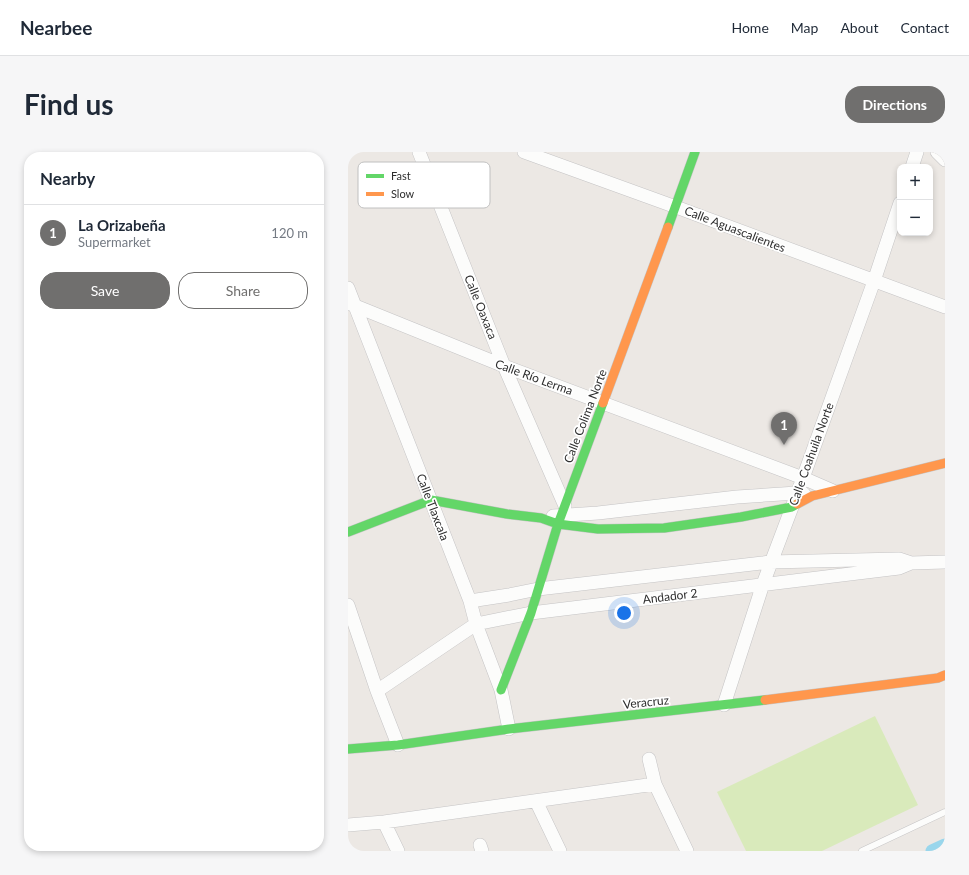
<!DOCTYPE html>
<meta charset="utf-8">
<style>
:root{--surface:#fff;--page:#f6f6f7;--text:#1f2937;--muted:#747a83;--line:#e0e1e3;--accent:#706f6e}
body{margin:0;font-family:Lato,sans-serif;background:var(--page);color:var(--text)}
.controls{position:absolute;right:12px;top:12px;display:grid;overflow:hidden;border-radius:8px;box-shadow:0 2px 6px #0003}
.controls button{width:36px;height:36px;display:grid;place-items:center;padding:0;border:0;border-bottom:1px solid var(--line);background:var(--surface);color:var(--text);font:20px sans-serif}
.you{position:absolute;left:276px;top:461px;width:14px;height:14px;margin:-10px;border:3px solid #fff;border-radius:50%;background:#1a73e8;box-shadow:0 0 0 6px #1a73e833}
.badge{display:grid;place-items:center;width:26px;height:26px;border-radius:50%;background:var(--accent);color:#fff;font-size:13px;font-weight:700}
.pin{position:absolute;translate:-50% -33px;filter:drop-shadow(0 1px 2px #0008)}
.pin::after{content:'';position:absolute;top:21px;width:14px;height:12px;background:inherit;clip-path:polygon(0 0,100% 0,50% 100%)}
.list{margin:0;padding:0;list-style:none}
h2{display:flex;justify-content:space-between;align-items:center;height:52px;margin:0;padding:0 16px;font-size:17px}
h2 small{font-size:13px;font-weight:400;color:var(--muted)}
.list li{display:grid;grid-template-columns:26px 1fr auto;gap:12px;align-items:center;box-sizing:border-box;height:56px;padding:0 16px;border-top:1px solid var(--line)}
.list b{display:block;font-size:15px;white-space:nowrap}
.list p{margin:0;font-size:13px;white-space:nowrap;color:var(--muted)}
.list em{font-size:13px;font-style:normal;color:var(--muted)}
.actions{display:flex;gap:8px;padding:12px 16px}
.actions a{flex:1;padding:9px 0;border:1px solid var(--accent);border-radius:16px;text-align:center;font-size:14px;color:var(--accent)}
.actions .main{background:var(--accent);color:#fff}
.map{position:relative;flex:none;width:597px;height:699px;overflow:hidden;border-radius:16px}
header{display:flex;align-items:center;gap:24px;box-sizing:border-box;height:56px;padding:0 20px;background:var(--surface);border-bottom:1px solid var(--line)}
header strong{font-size:19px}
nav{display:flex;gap:22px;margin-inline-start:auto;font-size:14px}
.intro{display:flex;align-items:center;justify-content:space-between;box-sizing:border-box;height:96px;padding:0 24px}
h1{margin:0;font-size:28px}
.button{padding:10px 18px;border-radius:16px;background:var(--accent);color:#fff;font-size:14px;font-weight:700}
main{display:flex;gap:24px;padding:0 24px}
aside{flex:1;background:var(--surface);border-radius:16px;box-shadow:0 2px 6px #0003}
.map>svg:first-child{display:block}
.pitch{fill:#d9eabb}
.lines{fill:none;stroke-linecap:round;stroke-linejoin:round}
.canal{stroke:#99d6ec;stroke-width:13}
.lane-casing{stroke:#c5c4c5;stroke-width:7}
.street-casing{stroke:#c5c4c5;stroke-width:14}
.fast-casing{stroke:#c5c4c5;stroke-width:10}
.slow-casing{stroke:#c5c4c5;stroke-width:10}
.lane{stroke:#fcfcfb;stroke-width:6}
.street{stroke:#fcfcfb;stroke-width:13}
.fast{stroke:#63d668;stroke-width:9}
.slow{stroke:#ff974d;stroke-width:9}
.labels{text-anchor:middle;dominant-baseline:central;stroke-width:3.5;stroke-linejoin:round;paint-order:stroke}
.street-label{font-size:12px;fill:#2e2e2e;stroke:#fff}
.key{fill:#fff;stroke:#c0c0c0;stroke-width:1}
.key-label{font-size:11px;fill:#2e2e2e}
</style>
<header>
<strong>Nearbee</strong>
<nav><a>Home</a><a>Map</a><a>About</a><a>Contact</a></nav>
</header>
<div class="intro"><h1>Find us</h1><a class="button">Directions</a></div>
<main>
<aside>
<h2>Nearby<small></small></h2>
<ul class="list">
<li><span class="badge">1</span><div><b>La Orizabeña</b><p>Supermarket</p></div><em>120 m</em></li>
</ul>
<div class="actions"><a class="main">Save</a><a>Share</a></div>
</aside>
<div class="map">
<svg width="597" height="699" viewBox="0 0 597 699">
<rect width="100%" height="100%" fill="#ece8e4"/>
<!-- pitch -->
<path class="pitch" d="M527 564 570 653 474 699H398L369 640Z"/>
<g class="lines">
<!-- canal -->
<path class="canal" d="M584 699 597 693"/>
<defs>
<path id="lane" d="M514 699 597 660"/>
<path id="street" d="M71 0 156 214 217 354
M176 0 328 55 597 155
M589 0 597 8
M564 15 569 0
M0 136 122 449 128 472 153 538 161 577
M0 151 156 214 455 326 485 339
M205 364 250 361 389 345 449 341 456 342
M122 449 161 443 190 437 422 410 551 407 563 411 597 410
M0 453 29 539 50 593
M29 539 128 472 183 461 551 416 563 411
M376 553 415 432 455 326 526 129 552 51
M301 607 307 632 339 699
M188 649 212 699
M36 670 50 699
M0 673 36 670 307 632
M132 693 134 699"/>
<path id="fast" d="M320 75 347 0
M0 380 83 348 159 362 193 366 210 372 250 377 316 376 393 365 444 355 449 352
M153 538 183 461 210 372 255 251
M0 597 50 593 161 577 417 548"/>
<path id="slow" d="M255 251 320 75
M449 352 464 344 597 311
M417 548 590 526 597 523"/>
</defs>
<!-- lane casing -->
<use href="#lane" class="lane-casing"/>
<!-- street casing -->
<use href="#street" class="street-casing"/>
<!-- fast casing -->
<use href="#fast" class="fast-casing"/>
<!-- slow casing -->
<use href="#slow" class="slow-casing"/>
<!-- lane -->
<use href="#lane" class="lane"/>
<!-- street -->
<use href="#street" class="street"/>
<!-- fast -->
<use href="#fast" class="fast"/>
<!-- slow -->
<use href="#slow" class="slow"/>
</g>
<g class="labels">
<!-- street labels -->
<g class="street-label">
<text transform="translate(387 77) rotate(21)">Calle Aguascalientes</text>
<text transform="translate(133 155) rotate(68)">Calle Oaxaca</text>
<text transform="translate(186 225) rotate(20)">Calle Río Lerma</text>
<text transform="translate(237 264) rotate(-69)">Calle Colima Norte</text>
<text transform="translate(463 302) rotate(-70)">Calle Coahuila Norte</text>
<text transform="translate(85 355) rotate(69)">Calle Tlaxcala</text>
<text transform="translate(322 444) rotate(-7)">Andador 2</text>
<text transform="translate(298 550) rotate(-6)">Veracruz</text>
</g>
</g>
<!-- legend -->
<rect x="10" y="10" width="132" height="46" rx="6" class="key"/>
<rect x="18" y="22" width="18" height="4" fill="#63d668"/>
<rect x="18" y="40" width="18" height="4" fill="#ff974d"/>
<g class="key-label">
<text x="43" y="28">Fast</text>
<text x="43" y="46">Slow</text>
</g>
</svg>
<div class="controls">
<button>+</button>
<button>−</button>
</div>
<div class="you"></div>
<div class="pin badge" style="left:436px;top:293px">1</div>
</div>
</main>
